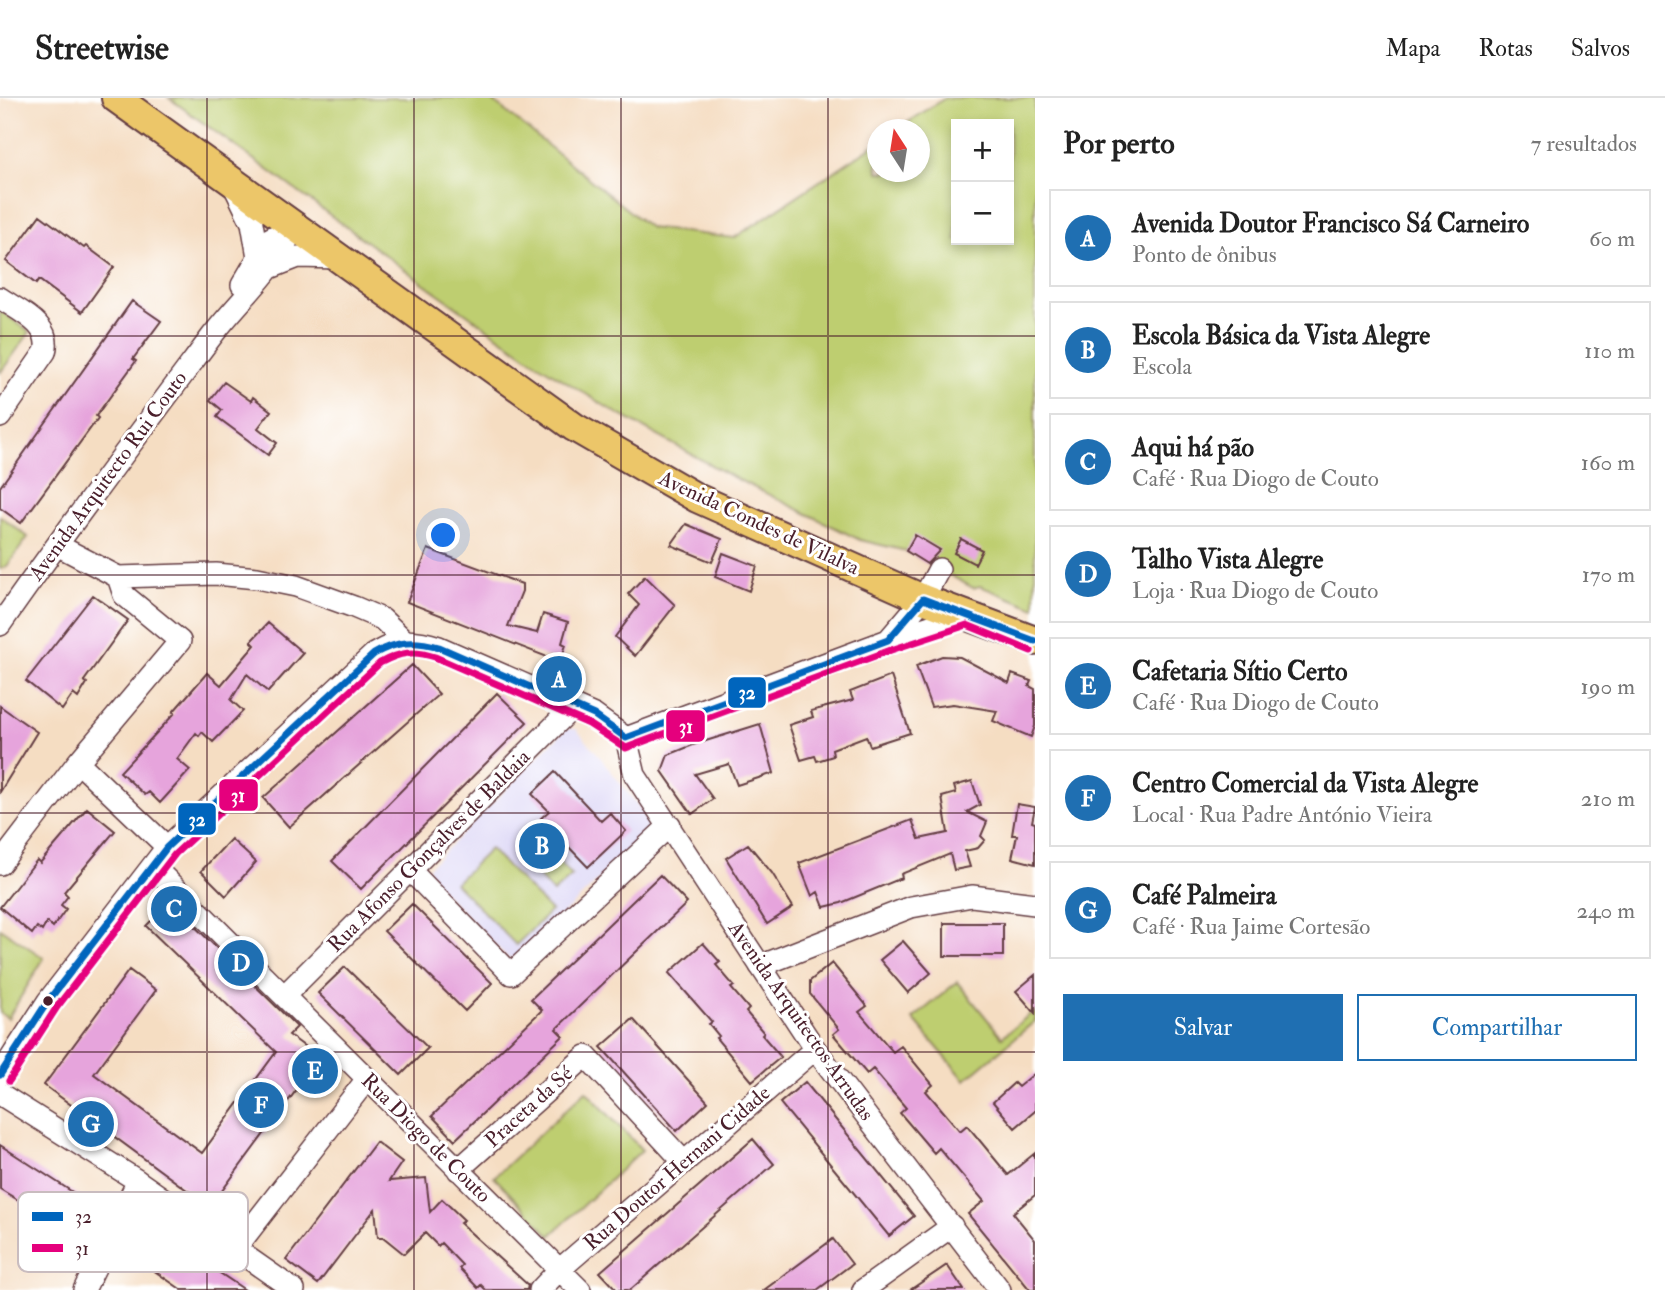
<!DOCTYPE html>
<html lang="pt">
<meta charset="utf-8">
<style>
:root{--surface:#fff;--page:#f6f6f6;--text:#222;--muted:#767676;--line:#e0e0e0;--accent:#1f6fb2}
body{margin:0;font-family:"IM FELL Double Pica",serif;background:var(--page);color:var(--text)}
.controls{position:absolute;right:21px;top:21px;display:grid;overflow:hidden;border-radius:0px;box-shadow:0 4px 10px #0003}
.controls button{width:63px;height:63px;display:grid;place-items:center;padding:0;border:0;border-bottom:2px solid var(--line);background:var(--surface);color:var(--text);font:35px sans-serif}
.compass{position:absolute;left:867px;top:21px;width:63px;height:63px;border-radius:50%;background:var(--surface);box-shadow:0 4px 10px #0003;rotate:348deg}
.you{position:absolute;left:444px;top:438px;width:24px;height:24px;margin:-18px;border:5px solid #fff;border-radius:50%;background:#1a73e8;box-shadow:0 0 0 10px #1a73e833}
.badge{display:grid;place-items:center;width:46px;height:46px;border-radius:50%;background:var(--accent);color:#fff;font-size:23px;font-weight:700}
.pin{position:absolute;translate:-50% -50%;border:4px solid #fff;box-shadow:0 2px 7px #0006}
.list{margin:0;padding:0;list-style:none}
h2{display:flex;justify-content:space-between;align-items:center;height:91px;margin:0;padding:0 28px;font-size:30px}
h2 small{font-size:23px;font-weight:400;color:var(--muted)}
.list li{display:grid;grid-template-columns:46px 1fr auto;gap:21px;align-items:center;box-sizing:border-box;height:98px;margin:0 14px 14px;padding:0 14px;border:2px solid var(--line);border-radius:0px}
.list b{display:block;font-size:26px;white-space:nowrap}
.list p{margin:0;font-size:23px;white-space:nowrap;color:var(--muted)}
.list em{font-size:23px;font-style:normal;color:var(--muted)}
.actions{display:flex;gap:14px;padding:21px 28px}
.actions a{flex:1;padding:16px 0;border:2px solid var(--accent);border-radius:0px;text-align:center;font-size:24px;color:var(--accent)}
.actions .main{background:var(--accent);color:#fff}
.map{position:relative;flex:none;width:1035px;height:1192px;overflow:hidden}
header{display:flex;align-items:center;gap:42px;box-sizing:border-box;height:98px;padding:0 35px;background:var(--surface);border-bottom:2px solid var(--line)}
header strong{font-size:33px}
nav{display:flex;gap:38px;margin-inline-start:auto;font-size:24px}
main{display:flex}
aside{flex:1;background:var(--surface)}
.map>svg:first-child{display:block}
.built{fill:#dcd6f6}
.green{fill:#bece70;stroke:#84764e;stroke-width:2;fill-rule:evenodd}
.building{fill:#e6a4dc}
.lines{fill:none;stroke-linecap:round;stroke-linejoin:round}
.minor-casing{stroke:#643c42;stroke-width:24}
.major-casing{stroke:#643c42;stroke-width:32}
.minor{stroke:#fff;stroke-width:21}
.major{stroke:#ecc669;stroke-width:28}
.bus-1-casing{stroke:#fff;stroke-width:12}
.bus-2-casing{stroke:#fff;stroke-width:12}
.bus-1{stroke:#0065bd;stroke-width:7}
.bus-2{stroke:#e5007d;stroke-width:7}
.grid{fill:none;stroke:#4a1f2b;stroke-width:2;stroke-opacity:0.55}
.bus-dot{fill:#4a1f2b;stroke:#fff;stroke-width:2.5}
.labels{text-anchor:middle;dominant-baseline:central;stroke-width:6;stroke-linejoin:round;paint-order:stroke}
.street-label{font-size:21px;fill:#4a1f2b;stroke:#fff}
.key{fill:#fff;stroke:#c9bcbf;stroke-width:2}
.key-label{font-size:19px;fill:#4a1f2b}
.line-badge{stroke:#fff;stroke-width:2.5}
.badge-label{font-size:19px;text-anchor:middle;font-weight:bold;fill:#fff}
</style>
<header>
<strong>Streetwise</strong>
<nav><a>Mapa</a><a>Rotas</a><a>Salvos</a></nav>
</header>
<main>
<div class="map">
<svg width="1035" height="1192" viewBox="0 0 1035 1192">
<rect width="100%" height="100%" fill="#fff"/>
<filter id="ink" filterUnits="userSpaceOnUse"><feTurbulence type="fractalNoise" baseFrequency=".0143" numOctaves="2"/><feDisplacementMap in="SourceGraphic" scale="14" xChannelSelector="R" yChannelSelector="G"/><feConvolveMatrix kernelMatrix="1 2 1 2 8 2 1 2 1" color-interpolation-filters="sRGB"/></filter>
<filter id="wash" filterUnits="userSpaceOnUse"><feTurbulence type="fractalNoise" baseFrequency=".00686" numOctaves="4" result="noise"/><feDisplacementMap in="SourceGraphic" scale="28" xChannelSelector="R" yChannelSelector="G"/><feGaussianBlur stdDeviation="1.57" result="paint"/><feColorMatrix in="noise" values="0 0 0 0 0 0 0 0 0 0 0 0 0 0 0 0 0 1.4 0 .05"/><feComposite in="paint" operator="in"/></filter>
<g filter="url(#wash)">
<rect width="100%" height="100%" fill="#f5ddc2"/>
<!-- built -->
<path class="built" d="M566 631H576L596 654 650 723V733L517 860H508L429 779V769Z"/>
<!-- green -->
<path class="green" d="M169 0H489L650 130 734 140 877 45 878 74H920V32L898 31 945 0H1035V510L980 488 973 490 906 453 860 442 729 377 613 313 538 266 433 192ZM956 26H1009V142H956Z
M0 213 30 234 0 275Z
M0 418 28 439 7 468 0 471Z
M490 751 551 813 516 847 455 785Z
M558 762 572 778 553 795 539 779Z
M0 830 44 860 8 920 0 915Z
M957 884 1002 939 1035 912V923L965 982 913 921Z
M586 993 642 1052 550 1138 494 1079Z"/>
<g id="blocks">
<!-- building -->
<path class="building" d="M40 117 84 150 86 148 114 169 82 214 39 182 36 186 6 163Z
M132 203 161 223 133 261 136 263 96 318 98 320 21 425 0 410V389Z
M224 284 251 303 253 299 271 313 258 330 277 345 268 357 217 319 222 312 210 302Z
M686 426 722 441 712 464 671 447Z
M915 437 940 452 927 466 906 453Z
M961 441 982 452 975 466 954 455Z
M428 451 522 486V493L508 528 537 535 543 516 568 524 562 545 566 547 560 564 407 504Z
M723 455 757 468 749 493 715 479Z
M645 478 675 507 635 558 615 539 639 507 628 496Z
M93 497 128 522 84 583 87 585 78 600 73 596 62 612 26 583Z
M268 525 303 555 268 594 247 576 231 602 243 613 213 644 202 634 199 638 196 635 177 661 190 672 160 705 149 694 145 697 120 674 175 615 173 614 207 575 221 587 255 547 251 543Z
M942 558 960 559 1009 585 1012 576 1031 583 1029 588 1035 591V628L1031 639 993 623 997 613 953 606 931 609 916 568Z
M412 567 439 596 289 729 263 700Z
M891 578 910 635 870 648 866 638 832 651 833 658 817 663 815 658 801 662 789 627 813 619 811 613 853 602 850 594Z
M497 595 527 624 361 791 332 763Z
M0 608 37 634 0 694Z
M760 626 774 675 737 687 729 666 695 676 713 701 692 716 662 673 668 657 693 647Z
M555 674 601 723 610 715 626 733 588 769 541 720 549 713 532 696Z
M972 683 980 707 967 714 987 724 981 738 985 742 978 750 965 753 970 769 954 772 950 756 901 776 902 780 841 805 824 809 818 794 812 798 799 765 912 722 919 741 948 735 942 699 956 695 954 688Z
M1017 706 1035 709 1032 724 1035 725V766L1012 760 1017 737H1012Z
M87 710 115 733 64 794 68 798 61 807 66 811 53 829 47 824 42 833 37 829 32 836 0 809 37 762 40 765Z
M231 741 256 764 226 798 201 773Z
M748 746 772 775 793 809 767 826 726 760Z
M660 777 687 805 556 931 563 938 455 1042 432 1018 542 912 531 901Z
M170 804 297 929 289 937 320 960 210 1109 44 987 129 872 156 892 94 976 202 1055 276 954 146 828Z
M412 806 492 885 465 913 384 833Z
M944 825H1003V858H944Z
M903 843 931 875 908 895 880 862Z
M703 845 720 864 716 867 734 888 731 890 749 911 746 914 764 935 762 937 781 959 752 983 716 940 719 938 709 926 712 924 669 875Z
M832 865 867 908 859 914 893 954 901 948 933 987 926 993 960 1033 967 1027 1008 1077 1035 1055V1097L1013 1115 1035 1142V1192H1030L968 1116 984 1103 939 1050 934 1055 900 1015 906 1010 873 971 867 976 833 936 839 931 810 896V883Z
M345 869 428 950 401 977 318 895Z
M1035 877V915L1016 893Z
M633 921 708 1004 677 1033 601 949Z
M1035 975V1013L1015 1030 993 1004 1014 985 1018 989Z
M805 984 914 1118 889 1138 780 1005Z
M753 1041 774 1066 630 1192H617L600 1174Z
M376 1044 402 1064 389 1083 426 1080 430 1114 442 1101 464 1122 460 1125 528 1187 527 1192H486L481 1187 478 1190 459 1170 462 1167 441 1145 438 1148 425 1135 404 1156 383 1139H378L375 1111 318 1186 286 1162Z
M0 1047 94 1108 77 1138 0 1091Z
M150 1127 196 1159 245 1192H182L153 1172 129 1156Z
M833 1141 852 1166 817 1192H764Z
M947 1167 964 1192H910Z"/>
</g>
</g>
<g filter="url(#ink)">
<use href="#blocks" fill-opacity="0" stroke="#643c42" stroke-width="2"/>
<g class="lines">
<defs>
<path id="minor" d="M232 84 252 125 258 159
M270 170 298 159 340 160
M242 187 269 141 294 128
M0 200C19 213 53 227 45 254L0 319
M57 447 118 479 216 476 257 480 296 488 354 509 382 521 404 542
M0 527C68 429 140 334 212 238 239 202 277 171 294 128
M888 542 923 501 939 471
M626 640 635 677 815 951 1000 1192
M626 640 888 542 967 516
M78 664 167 749
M0 766 78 664 180 543 124 497 118 479
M153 768 580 1192
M410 772 511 876 670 727
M760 868 911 809 972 798 1035 806
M284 898 574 608
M0 977 48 903 167 749 374 556C400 541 411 540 439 549L594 617 626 640
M0 996 138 1083 294 1192
M458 1072 586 958 684 1064
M236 1150 367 981
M84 1192 138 1083
M540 1192 559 1172 815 951
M863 1192 952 1128"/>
<path id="major" d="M116 0 574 329 697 400 923 501 1035 543"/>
</defs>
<!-- minor casing -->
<use href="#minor" class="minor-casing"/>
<!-- major casing -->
<use href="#major" class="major-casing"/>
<!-- minor -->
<use href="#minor" class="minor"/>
<!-- major -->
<use href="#major" class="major"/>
<defs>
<path id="bus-1" d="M0 977 48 903 167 749 374 556C397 543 414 542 439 549L594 617 626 640 888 542 923 501 1035 543"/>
<path id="bus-2" d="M9 983 57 909 175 756 380 565C400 554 414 552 435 559L589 626 626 650 891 552 967 527 1031 553"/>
</defs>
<!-- bus-1 casing -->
<use href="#bus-1" class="bus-1-casing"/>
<!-- bus-2 casing -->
<use href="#bus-2" class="bus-2-casing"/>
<!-- bus-1 -->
<use href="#bus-1" class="bus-1"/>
<!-- bus-2 -->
<use href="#bus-2" class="bus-2"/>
</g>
</g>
<!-- grid -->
<path class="grid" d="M207 0V1192M414 0V1192M621 0V1192M828 0V1192M0 238H1035M0 477H1035M0 715H1035M0 954H1035"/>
<!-- markers -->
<circle class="bus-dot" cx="48" cy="903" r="6"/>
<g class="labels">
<!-- street labels -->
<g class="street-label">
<text transform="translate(108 378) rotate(-54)">Avenida Arquitecto Rui Couto</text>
<text transform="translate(759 425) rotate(25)">Avenida Condes de Vilalva</text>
<text transform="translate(429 753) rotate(-45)">Rua Afonso Gonçalves de Baldaia</text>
<text transform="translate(801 923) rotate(55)">Avenida Arquitectos Arrudas</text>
<text transform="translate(529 1009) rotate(-42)">Praceta da Sé</text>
<text transform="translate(426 1040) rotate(45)">Rua Diogo de Couto</text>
<text transform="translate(677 1070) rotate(-41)">Rua Doutor Hernani Cidade</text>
</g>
</g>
<!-- legend -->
<rect x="18" y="1094" width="230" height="80" rx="10" class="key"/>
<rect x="32" y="1114" width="31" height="9" fill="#0065bd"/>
<rect x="32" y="1146" width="31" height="8" fill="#e5007d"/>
<g class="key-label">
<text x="75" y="1125">32</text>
<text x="75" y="1157">31</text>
</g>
<g class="line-badge">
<rect x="727" y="578" width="40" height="33" rx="7" fill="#0065bd"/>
<rect x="665" y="611" width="41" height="34" rx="7" fill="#e5007d"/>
<rect x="218" y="680" width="41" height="34" rx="7" fill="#e5007d"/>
<rect x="177" y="704" width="40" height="34" rx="7" fill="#0065bd"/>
</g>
<g class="badge-label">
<text x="747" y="601">32</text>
<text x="686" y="635">31</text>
<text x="238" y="704">31</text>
<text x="197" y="728">32</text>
</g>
</svg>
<div class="controls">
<button>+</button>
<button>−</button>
</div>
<svg class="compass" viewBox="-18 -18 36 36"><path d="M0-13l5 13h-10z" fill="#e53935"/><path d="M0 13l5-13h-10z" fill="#767676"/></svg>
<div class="you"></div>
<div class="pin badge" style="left:559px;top:581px">A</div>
<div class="pin badge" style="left:542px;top:748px">B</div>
<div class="pin badge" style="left:174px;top:811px">C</div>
<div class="pin badge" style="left:241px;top:865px">D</div>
<div class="pin badge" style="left:315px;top:973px">E</div>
<div class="pin badge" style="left:261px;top:1007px">F</div>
<div class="pin badge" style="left:91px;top:1026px">G</div>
</div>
<aside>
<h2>Por perto<small>7 resultados</small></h2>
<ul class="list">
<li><span class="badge">A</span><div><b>Avenida Doutor Francisco Sá Carneiro</b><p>Ponto de ônibus</p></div><em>60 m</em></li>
<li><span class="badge">B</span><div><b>Escola Básica da Vista Alegre</b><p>Escola</p></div><em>110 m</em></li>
<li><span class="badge">C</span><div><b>Aqui há pão</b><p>Café · Rua Diogo de Couto</p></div><em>160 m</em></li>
<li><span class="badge">D</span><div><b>Talho Vista Alegre</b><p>Loja · Rua Diogo de Couto</p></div><em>170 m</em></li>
<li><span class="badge">E</span><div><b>Cafetaria Sítio Certo</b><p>Café · Rua Diogo de Couto</p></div><em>190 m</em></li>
<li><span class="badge">F</span><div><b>Centro Comercial da Vista Alegre</b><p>Local · Rua Padre António Vieira</p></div><em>210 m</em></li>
<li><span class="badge">G</span><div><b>Café Palmeira</b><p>Café · Rua Jaime Cortesão</p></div><em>240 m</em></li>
</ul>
<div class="actions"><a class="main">Salvar</a><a>Compartilhar</a></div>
</aside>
</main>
